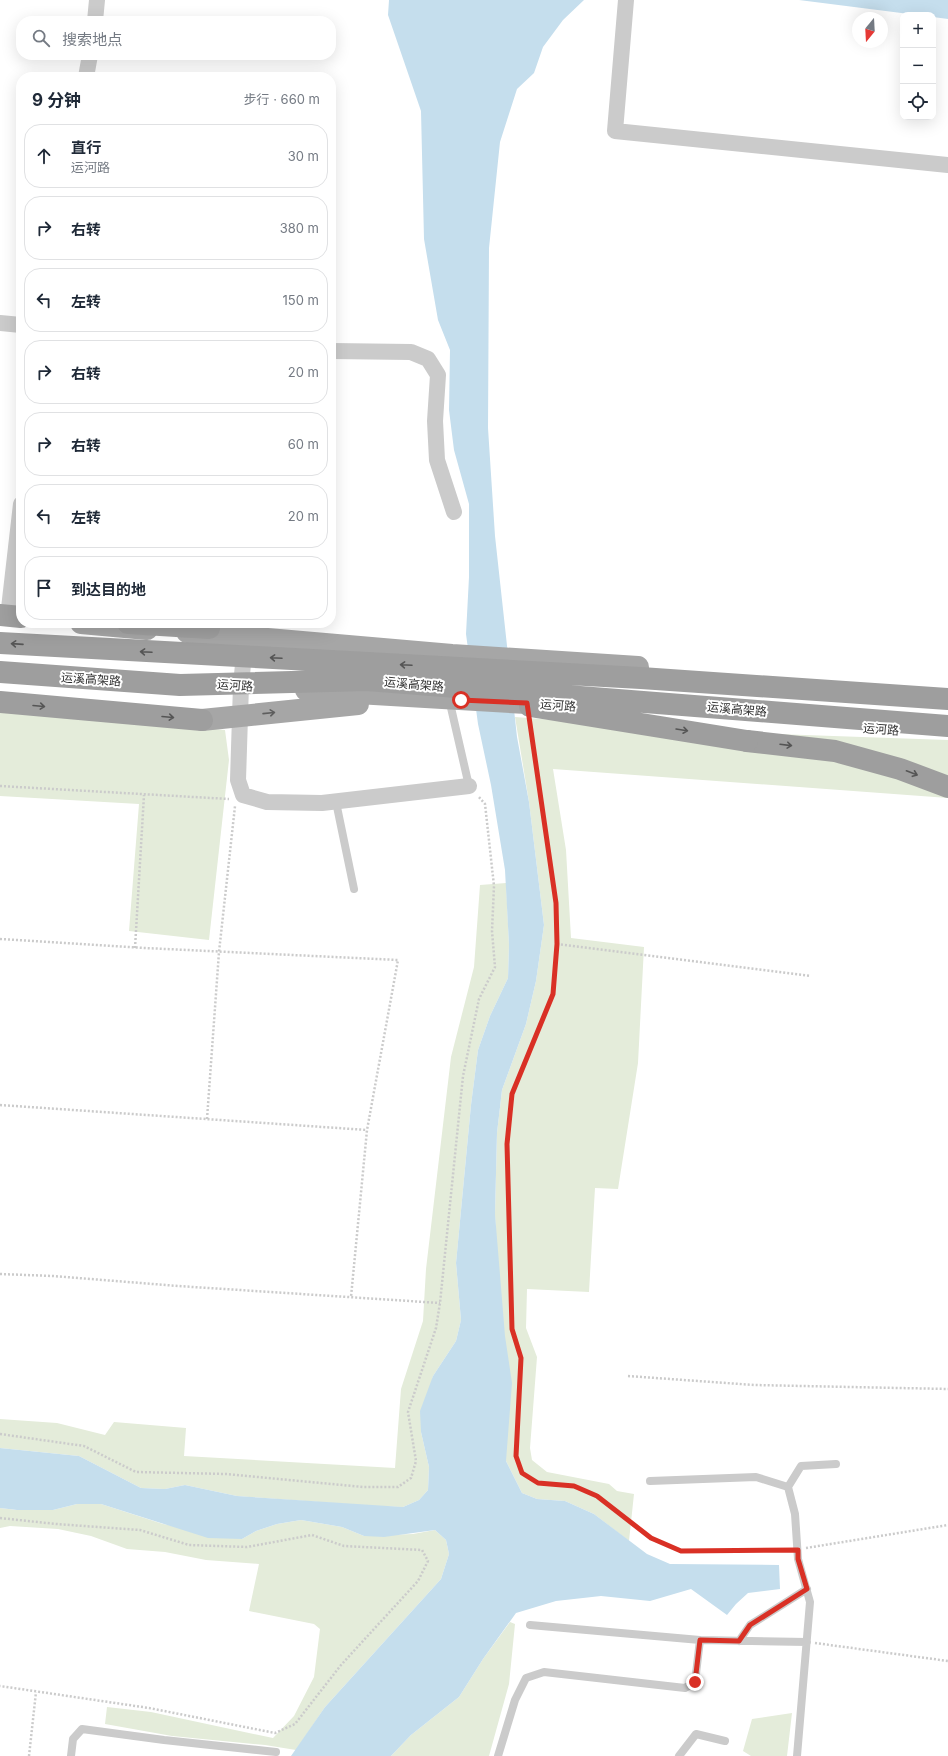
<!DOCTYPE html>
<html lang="zh">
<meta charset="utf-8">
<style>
:root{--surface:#fff;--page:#f2f2f3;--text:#1f2937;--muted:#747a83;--line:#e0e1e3}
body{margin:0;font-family:Inter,"Noto Sans SC",sans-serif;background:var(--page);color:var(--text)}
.controls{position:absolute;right:12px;top:12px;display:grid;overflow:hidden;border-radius:8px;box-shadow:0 4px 16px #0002}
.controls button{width:36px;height:36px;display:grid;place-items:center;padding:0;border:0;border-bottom:1px solid var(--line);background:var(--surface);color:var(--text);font:20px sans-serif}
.compass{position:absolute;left:852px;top:12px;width:36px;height:36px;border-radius:50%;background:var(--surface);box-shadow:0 4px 16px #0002;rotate:198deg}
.stop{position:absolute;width:12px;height:12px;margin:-9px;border:3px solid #d93025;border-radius:50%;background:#fff}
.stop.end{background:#d93025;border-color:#fff;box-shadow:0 1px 4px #0008}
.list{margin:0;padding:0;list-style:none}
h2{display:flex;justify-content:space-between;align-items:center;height:52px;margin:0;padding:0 16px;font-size:17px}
h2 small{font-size:13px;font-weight:400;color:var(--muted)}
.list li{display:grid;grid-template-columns:26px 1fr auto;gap:12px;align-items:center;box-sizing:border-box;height:64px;margin:0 8px 8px;padding:0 8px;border:1px solid var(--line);border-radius:16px}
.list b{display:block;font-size:15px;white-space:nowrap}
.list p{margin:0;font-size:13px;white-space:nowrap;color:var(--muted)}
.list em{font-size:13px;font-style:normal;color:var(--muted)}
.icon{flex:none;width:22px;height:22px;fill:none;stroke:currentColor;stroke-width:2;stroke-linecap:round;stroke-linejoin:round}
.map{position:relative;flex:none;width:948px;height:1756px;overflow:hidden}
.search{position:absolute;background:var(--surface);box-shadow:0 4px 16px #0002;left:16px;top:16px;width:320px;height:44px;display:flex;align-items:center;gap:10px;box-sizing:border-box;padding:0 14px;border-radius:16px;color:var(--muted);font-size:15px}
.panel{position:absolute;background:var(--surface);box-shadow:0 4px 16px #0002;left:16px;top:72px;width:320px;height:556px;border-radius:16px}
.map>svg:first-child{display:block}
.green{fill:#e4ecda}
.water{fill:#c5deed}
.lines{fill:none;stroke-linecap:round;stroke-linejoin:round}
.path{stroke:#cbcbcb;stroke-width:2.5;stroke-dasharray:2 2;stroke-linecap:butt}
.service{stroke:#cbcbcb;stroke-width:8}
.minor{stroke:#cbcbcb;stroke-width:16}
.primary{stroke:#a6a6a6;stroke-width:22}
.trunk{stroke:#9e9e9e;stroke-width:22}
.trunk-bridge{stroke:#9e9e9e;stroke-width:22}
.oneway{stroke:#555}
.oneway2{stroke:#5e5e5e}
.route{stroke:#d93025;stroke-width:5}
.labels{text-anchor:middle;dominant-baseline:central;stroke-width:4;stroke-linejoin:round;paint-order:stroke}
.street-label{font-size:12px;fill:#2e2e2e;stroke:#fff}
</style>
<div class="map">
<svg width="948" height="1756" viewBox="0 0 948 1756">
<rect width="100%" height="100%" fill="#fff"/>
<!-- green -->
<path class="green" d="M0 710 225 730 229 760 209 940 129 931 139 804 0 796Z
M515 717 718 732 948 740V798L553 769 566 850 571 938 644 947 638 1063 618 1189 595 1188 589 1292 527 1289 526 1328 537 1357 530 1448 532 1460 547 1472 609 1484 617 1491 634 1494 629 1541 594 1514 565 1501 537 1499 522 1493 506 1461 495 1214 497 1133 502 1090 526 1024 536 981 544 925 529 802Z
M506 883 509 945 508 978 490 1016 478 1050 471 1105 456 1263 461 1320 456 1341 433 1376 421 1432 429 1467 428 1490 419 1500 403 1507 374 1506 237 1496 185 1485 165 1489 141 1488 79 1456 0 1448V1419L57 1423 105 1435 114 1422 186 1428 184 1456 395 1468 401 1389 423 1321 426 1269 451 1057 474 967 480 885Z
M77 1504H101L163 1524 242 1539 256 1531 277 1524 301 1520 342 1527 364 1536 413 1534 435 1530 446 1540 449 1554 441 1579 325 1707 296 1750 265 1745 172 1736 105 1724 107 1707 151 1712 273 1738 294 1716 314 1677 320 1629 314 1624 249 1611 259 1564 206 1560 165 1552 127 1549 91 1536 58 1529 10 1526 0 1528V1508L17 1510H53Z
M510 1622 515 1624 509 1684 489 1756H391L411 1735 459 1697 483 1659Z
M792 1713 787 1756H751L743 1751 752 1719Z"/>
<!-- water -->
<path class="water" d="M389 0H584L563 20 543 47 534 73 517 89 500 142 489 248 488 428 495 536 517 737 529 802 544 925 536 981 526 1024 502 1090 497 1133 495 1214 505 1336 512 1383 506 1461 522 1493 537 1499 565 1501 594 1514 647 1554 670 1564 779 1565 780 1589 748 1593 736 1604 727 1615 691 1589 650 1601 601 1596 556 1601 516 1613 483 1659 459 1697 411 1735 391 1756H291L325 1707 441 1579 449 1554 446 1540 435 1530 384 1537 364 1536 342 1527 301 1520 277 1524 256 1531 242 1539 208 1538 101 1504H77L53 1510H17L0 1508V1448L79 1456 141 1488 165 1489 185 1485 237 1496 403 1507 419 1500 428 1490 429 1467 421 1432 420 1411 433 1376 456 1341 461 1320 456 1263 471 1105 478 1050 490 1016 508 978 509 945 505 870 491 785 478 724 466 634 469 577V504L454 450 449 410 450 350 438 320 424 239 421 111 388 15Z
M799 0H948V19L933 17V15H917Z"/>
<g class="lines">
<!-- path -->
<path class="path" d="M529 723 556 903 557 944 553 994 512 1094 507 1144 512 1329 521 1358 516 1456 522 1473 538 1483 574 1486 597 1496 651 1539 681 1551 788 1550
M0 786 229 799
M0 939 145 948 398 960 367 1130 351 1297
M557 944 811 976
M135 948 144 795
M0 1105 367 1130
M207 1119 219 952 235 806
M0 1274 53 1276 178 1286 440 1303
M628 1376 754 1385 948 1389
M0 1434 84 1446 136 1472 226 1474 363 1487H398L411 1478 416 1461 408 1412 436 1328 440 1303 463 1076 479 999 495 967 492 931 494 886 485 804 478 796
M0 1518 56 1524 140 1530 189 1545 247 1547 312 1535 344 1546 422 1550 428 1561 418 1581 341 1665 295 1724 275 1733 149 1708 0 1686
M806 1548 948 1525
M815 1643 948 1661
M29 1756 36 1692"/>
<!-- service -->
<path class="service" d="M449 699 469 786
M336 802 354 889
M650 1481 756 1477 788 1487 795 1514 798 1559 810 1602 797 1756
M788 1487 801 1466 836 1464
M530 1625 700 1640 807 1642
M739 1641 750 1625 807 1589
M71 1756 73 1739 82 1729 164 1740 276 1752
M498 1756 515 1700 526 1678 544 1672 685 1688 695 1682 700 1640
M679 1756 696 1734 725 1741"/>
<!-- minor -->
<path class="minor" d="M626 0 615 131 948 165
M95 21 97 0
M86 77 90 55
M0 323 21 325
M331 351 411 352 428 359 438 375 435 421 437 460 454 512
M8 617 21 504
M247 623 241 685 238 780 243 795 267 802 322 803 469 786"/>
<!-- primary -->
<path class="primary" d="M81 623 147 629
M187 632 452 655 638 667
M306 690 544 704
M202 720 358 704"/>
<!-- trunk -->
<path class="trunk" d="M128 623 209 628
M0 702 202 720
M747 741 835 751 900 769 948 787"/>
<!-- trunk-bridge -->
<path class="trunk-bridge" d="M0 615 21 617
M0 643 641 678 948 699
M0 672 180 685 367 680 948 726
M530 706 747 741"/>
</g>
<!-- one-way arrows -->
<defs><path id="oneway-shaft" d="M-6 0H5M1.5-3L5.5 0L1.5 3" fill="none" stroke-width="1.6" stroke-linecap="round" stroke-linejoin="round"/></defs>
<g class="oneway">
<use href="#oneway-shaft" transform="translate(17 644) rotate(-176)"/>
<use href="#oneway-shaft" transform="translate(146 652) rotate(-177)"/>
<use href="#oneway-shaft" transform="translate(276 658) rotate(-177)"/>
<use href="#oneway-shaft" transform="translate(406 665) rotate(-177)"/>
<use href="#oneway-shaft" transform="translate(39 706) rotate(5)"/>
<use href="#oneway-shaft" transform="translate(168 717) rotate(5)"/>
<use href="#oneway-shaft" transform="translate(682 730) rotate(9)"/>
<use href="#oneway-shaft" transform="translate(786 745) rotate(7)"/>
<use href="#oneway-shaft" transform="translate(912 773) rotate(21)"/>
</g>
<use class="oneway2" href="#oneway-shaft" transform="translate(269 713) rotate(-6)"/>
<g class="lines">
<!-- route -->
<path class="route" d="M461 700 527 703 556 903 557 944 553 994 512 1094 507 1144 512 1329 521 1358 516 1456 522 1473 538 1483 574 1486 597 1496 651 1538 681 1551 798 1550V1559L807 1589 750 1625 739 1641 700 1640 695 1682"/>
</g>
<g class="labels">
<!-- street labels -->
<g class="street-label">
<text transform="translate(91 679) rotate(4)">运溪高架路</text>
<text transform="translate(414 684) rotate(5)">运溪高架路</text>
<text transform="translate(235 685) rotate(4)">运河路</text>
<text transform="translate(558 705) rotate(4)">运河路</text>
<text transform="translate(737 709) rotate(5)">运溪高架路</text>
<text transform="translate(881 729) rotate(4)">运河路</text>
</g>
</g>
</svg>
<div class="controls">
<button>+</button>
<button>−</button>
<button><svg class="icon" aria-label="locate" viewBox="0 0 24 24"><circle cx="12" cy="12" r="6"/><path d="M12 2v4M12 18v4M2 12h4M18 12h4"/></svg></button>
</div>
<svg class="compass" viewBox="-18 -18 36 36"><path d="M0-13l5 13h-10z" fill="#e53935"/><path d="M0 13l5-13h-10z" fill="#747a83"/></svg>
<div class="stop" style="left:461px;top:700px"></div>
<div class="stop end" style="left:695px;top:1682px"></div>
<div class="search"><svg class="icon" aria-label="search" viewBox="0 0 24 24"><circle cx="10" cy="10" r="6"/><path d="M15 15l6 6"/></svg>搜索地点</div>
<section class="panel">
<h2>9 分钟<small>步行 · 660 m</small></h2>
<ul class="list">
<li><svg class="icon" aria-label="ahead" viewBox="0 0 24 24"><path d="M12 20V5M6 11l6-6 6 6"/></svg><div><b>直行</b><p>运河路</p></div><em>30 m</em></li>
<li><svg class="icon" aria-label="right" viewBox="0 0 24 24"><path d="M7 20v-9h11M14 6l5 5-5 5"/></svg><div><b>右转</b></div><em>380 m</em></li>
<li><svg class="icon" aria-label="left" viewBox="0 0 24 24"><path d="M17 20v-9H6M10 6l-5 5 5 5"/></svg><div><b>左转</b></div><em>150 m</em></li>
<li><svg class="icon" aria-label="right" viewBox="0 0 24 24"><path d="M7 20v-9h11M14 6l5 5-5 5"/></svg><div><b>右转</b></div><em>20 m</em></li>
<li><svg class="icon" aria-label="right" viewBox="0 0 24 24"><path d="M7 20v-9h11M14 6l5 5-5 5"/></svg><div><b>右转</b></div><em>60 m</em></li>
<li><svg class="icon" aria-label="left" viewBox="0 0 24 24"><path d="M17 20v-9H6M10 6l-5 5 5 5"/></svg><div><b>左转</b></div><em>20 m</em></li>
<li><svg class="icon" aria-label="arrive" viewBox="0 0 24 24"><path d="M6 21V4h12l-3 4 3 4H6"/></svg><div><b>到达目的地</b></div></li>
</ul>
</section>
</div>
